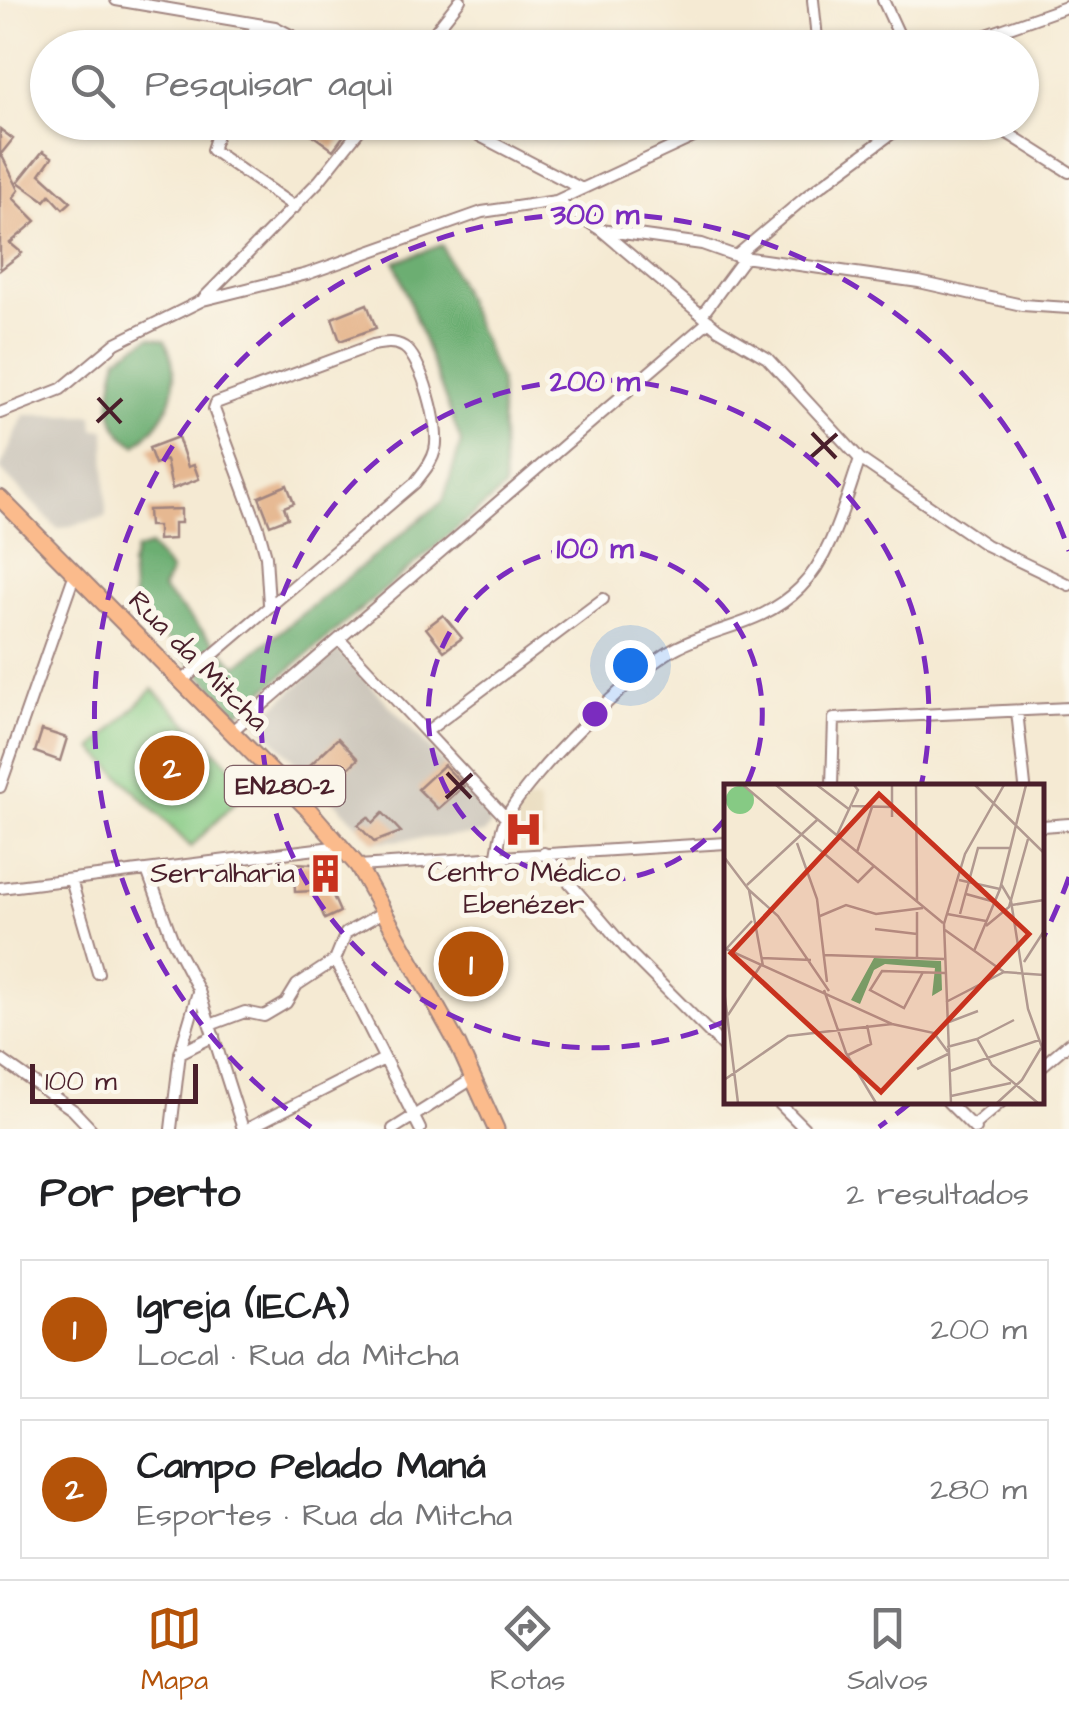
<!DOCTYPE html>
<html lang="pt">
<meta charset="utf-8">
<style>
:root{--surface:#fff;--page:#f2f2f2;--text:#202124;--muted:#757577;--line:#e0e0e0;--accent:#b45309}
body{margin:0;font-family:"Architects Daughter",sans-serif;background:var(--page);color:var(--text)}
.scale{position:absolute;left:30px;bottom:25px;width:168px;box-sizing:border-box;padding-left:10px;border:5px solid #4a1f2b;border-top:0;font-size:28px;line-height:35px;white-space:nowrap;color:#4a1f2b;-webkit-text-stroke:8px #fbf7ec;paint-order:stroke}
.you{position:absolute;left:630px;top:665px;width:35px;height:35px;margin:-25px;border:8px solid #fff;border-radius:50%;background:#1a73e8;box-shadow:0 0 0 15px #1a73e833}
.badge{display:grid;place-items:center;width:65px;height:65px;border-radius:50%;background:var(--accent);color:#fff;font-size:32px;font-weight:700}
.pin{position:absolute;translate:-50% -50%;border:5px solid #fff;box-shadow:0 2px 10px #0006}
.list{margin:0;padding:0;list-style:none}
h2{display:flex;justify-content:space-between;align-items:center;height:130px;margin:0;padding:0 40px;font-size:42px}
h2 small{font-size:32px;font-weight:400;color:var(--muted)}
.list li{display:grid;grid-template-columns:65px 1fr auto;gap:30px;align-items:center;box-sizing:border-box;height:140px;margin:0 20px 20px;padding:0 20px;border:2px solid var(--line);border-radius:0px}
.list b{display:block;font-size:38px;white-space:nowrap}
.list p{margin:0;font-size:32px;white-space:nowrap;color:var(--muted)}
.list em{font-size:32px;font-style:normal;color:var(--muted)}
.icon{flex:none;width:55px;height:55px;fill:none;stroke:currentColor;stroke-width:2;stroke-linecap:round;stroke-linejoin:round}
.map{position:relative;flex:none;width:1069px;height:1129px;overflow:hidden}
.search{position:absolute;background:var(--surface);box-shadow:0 2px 8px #0004;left:30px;right:30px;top:30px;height:110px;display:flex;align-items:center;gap:25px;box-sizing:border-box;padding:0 35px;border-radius:55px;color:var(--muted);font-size:38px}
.sheet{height:450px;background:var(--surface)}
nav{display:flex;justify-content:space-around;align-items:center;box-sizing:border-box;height:140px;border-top:2px solid var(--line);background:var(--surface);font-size:28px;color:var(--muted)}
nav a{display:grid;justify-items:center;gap:5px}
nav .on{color:var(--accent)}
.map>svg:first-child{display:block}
.built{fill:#e8d9ba}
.industrial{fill:#c9c3b8}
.green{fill:#86ca84;stroke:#687458;stroke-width:2.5}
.forest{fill:#6cae72;stroke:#5b664e;stroke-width:2.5}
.building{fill:#e6b891}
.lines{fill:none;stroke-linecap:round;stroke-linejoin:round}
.minor-casing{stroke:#a0847f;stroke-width:14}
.primary-casing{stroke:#a0847f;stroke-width:19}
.minor{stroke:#fff;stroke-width:10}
.primary{stroke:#fbbb8c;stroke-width:15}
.ticks{fill:none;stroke:#4a1f2b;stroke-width:4}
.ring{fill:none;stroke:#7b2cbf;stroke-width:5;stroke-dasharray:18 12}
.labels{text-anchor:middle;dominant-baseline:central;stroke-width:10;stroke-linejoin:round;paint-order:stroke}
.shield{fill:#fbf7ec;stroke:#7f6065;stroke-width:2.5}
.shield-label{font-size:25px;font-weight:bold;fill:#4a1f2b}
.street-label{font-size:28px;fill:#4a1f2b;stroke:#fbf7ec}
.poi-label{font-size:28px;fill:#4a1f2b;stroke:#fbf7ec}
.inset-road{fill:none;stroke:#b19990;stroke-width:2.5}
.view{fill:#c8321e;fill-opacity:0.15;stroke:#c8321e;stroke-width:5}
.inset-edge{fill:none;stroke:#4a1f2b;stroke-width:5}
.centre{fill:#7b2cbf;stroke:#fbf7ec;stroke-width:5}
.ring-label{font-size:30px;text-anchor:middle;font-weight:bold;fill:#7b2cbf;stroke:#fbf7ec;stroke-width:10;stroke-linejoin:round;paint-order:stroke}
</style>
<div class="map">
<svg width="1069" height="1129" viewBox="0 0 1069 1129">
<rect width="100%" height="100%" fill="#fbf7ec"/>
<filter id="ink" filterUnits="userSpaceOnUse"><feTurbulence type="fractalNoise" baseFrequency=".01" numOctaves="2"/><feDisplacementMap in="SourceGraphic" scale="20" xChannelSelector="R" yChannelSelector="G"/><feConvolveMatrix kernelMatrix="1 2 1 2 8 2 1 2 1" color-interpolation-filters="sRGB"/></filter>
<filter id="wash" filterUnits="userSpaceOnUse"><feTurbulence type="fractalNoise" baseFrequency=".0048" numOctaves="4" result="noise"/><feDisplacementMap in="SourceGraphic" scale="40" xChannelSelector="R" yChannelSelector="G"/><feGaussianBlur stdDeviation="2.25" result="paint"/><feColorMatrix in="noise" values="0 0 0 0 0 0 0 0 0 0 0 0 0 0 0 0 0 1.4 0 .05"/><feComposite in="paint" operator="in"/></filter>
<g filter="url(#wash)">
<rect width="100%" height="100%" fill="#f5ead3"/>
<!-- built -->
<path class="built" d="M538 800 545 840 503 842 506 818 518 803Z"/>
<!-- industrial -->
<path class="industrial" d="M24 415H93L94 429H105L106 517 58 529 0 469Z
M338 650 495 819 484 834 374 842 257 722Z"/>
<!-- green -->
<path class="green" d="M153 689 251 786 191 847 93 749Z"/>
<!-- forest -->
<path class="forest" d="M442 245 500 381 504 489 238 713 134 606 131 566 136 550 150 546 171 572 162 589 237 666 443 501 461 442 395 262Z
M150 337 165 340C185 385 171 416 136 445 102 427 110 389 118 357Z"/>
<g id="blocks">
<!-- building -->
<path class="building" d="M308 122H354L333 150 303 128Z
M0 129 13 139 1 154 19 190 13 198 36 221 10 243 22 253 0 270Z
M43 151 52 157 40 174 71 202 63 209 50 195 45 201 18 182Z
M367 304 376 328 340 341 332 318Z
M178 437 188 467 194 465 199 479 172 489 166 460 155 464 149 448Z
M287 485 294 503 284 507 288 518 270 525 259 497Z
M181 509V523H174V539L158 540V526H149L148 510Z
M443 615 462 638 444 651 426 628Z
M42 730 67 738 60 761 35 752Z
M338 738 358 759 327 789 307 768Z
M444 765 464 786 438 809 418 789Z
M383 813 401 832 374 842 358 825 368 817 373 823Z
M294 863 330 865V880H326L340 912 325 919 313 891 295 892Z
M488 941 499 969 453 988 442 959Z"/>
</g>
</g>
<g filter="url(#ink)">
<use href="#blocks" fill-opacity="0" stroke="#a0847f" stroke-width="2.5"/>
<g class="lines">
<defs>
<path id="minor" d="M116 0 275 27 315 48
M813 0 818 48
M883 0 905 48
M248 48 256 24
M422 48 460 0
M950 48 1069 6
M221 122 212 150 295 207
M453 122 582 189
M990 122 1069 172
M556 201 601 230 702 244 736 256 919 282 1022 305 1069 308
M601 230 718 329 767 358 860 459 986 545 1069 585
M736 256 807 196 907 122
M204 298 319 181 366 122
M702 315 745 257
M0 413 61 389 116 343 203 300 307 274 482 212 556 201 726 122
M339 639 506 818
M182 681 415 483C423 472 432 463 435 450 441 429 422 359 404 347 394 341 384 343 373 345L216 403 214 409 258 527 266 556 269 604
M1017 711 1025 786
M232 731 709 321
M426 732 603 599
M832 786 834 719 1069 708
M0 787 75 573
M1042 826 1069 824
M544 853 627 950 726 1049
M497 855C499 843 501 828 506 818 526 777 636 668 678 647 720 626 764 624 800 588 832 556 845 501 860 459
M358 866 726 843
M147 870 173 941 199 991 243 1129
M71 880 98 973
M0 888 341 846
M335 960 420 1129
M210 1025 245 1012 264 1016 286 1003 297 985 335 960 346 933 385 911
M180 1053 214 1036
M0 1059 73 1110 91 1129
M1042 1066 1069 1043
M778 1102 805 1129
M948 1102 975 1129
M973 1126 1001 1102
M171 1129 180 1053 198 992
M247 1129 382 1060
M393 1129 474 1078"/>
<path id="primary" d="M0 498 308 809 358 866 458 1045 496 1129"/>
</defs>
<!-- minor casing -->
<use href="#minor" class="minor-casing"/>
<!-- primary casing -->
<use href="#primary" class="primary-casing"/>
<!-- minor -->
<use href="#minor" class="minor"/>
<!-- primary -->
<use href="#primary" class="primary"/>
</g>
</g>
<!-- ticks -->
<path class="ticks" d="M98 398 121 423M97 422 122 399M812 433 836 458M811 457 837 434M447 773 471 798M446 798 472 774"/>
<!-- distance rings -->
<g class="ring">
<path d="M726 818A167 167 0 1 1 746 786"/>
<path d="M726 1021A334 334 0 1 1 921 786"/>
<path d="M1069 877A501 501 0 0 1 1043 938M910 1103A501 501 0 0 1 879 1127M311 1127A501 501 0 1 1 1069 551"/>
</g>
<!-- icons -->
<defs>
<symbol id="hospital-bare" viewBox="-9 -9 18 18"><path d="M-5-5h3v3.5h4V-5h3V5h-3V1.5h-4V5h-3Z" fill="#c8321e" stroke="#fbf7ec" stroke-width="2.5" paint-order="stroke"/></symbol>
<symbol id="building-bare" viewBox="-9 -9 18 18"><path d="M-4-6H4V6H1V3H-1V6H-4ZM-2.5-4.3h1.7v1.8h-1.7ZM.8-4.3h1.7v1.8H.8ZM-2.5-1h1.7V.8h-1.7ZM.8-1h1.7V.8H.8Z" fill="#c8321e" stroke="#fbf7ec" stroke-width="2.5" paint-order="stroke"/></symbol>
</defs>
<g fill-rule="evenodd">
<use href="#hospital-bare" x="496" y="802" width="55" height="55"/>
<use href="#building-bare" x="298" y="846" width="55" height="55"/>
</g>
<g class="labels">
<!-- shield labels -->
<rect class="shield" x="225" y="766" width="120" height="40" rx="8"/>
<g class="shield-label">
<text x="285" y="786">EN280-2</text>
</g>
<!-- street labels -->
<g class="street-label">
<text transform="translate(198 661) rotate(45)">Rua da Mitcha</text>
</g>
<!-- poi labels -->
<g class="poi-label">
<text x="524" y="872">Centro Médico<tspan x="524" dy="32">Ebenézer</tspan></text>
<text x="295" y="873" text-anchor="end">Serralharia</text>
</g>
</g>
<!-- overview -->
<g transform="translate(724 784)">
<rect width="320" height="320" fill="#f5ead3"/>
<path d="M2 16a14 14 0 1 1 28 0a14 14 0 1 1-28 0Z" fill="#86ca84"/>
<path d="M150 174 217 177 218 206 208 212 211 184 161 180 150 186 136 220 127 216Z" fill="#6cae72"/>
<path class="inset-road" d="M19 1 134 98 150 82M52 1 219 139M93 1 126 26M168 1V33M192 1 193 118M251 1 320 69M128 22 168 23M113 51 134 6 130 1M73 59 93 115 103 198M133 68 148 23M0 73 25 106 39 182M235 96 276 105M277 100 287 117 304 225 320 269M23 101 93 36M25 106 54 132 105 207M242 110 271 118M288 121 320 116M223 130 262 137M236 130 254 64H286M96 132 122 121 152 130 199 124M262 142 285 123 304 55M151 145 193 150M221 146 280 188M0 164 168 240 210 249 224 268M3 164 28 137M250 167 276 105 302 1M100 171 220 175M37 174 87 176M193 174V128M300 178 320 147M199 188 180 224 146 206 158 187 221 189M0 206 14 319M100 206 122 269 152 319M222 218 280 188 320 191M4 231 37 181M225 238 254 227M253 255 290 236M223 263 253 255 268 281 314 319M124 271 147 260 143 241M193 285 224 270M226 287 315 256M0 296 64 252 168 240M227 312 287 299M227 319 220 140 241 70 280 1M273 319 298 296 317 264"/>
<path class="view" d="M155 10 305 150 157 308 7 169Z"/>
<rect width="320" height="320" class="inset-edge"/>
</g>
<circle cx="595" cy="714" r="15" class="centre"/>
<g class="ring-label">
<text x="595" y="224">300 m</text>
<text x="595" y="391">200 m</text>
<text x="595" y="558">100 m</text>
</g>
</svg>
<div class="scale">100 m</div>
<div class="you"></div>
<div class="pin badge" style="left:471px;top:964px">1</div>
<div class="pin badge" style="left:172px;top:768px">2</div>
<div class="search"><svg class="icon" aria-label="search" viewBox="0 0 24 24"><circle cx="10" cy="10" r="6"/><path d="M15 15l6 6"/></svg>Pesquisar aqui</div>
</div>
<section class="sheet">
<h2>Por perto<small>2 resultados</small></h2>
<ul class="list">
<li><span class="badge">1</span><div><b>Igreja (IECA)</b><p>Local · Rua da Mitcha</p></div><em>200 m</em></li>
<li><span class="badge">2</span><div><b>Campo Pelado Maná</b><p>Esportes · Rua da Mitcha</p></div><em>280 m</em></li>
</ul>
</section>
<nav>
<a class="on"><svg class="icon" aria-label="map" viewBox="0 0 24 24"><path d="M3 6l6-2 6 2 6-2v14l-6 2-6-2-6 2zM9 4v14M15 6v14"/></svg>Mapa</a>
<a><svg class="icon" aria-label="directions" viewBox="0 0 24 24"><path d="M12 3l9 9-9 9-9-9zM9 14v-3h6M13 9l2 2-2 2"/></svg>Rotas</a>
<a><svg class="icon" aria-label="saved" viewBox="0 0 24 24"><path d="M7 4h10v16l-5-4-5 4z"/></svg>Salvos</a>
</nav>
